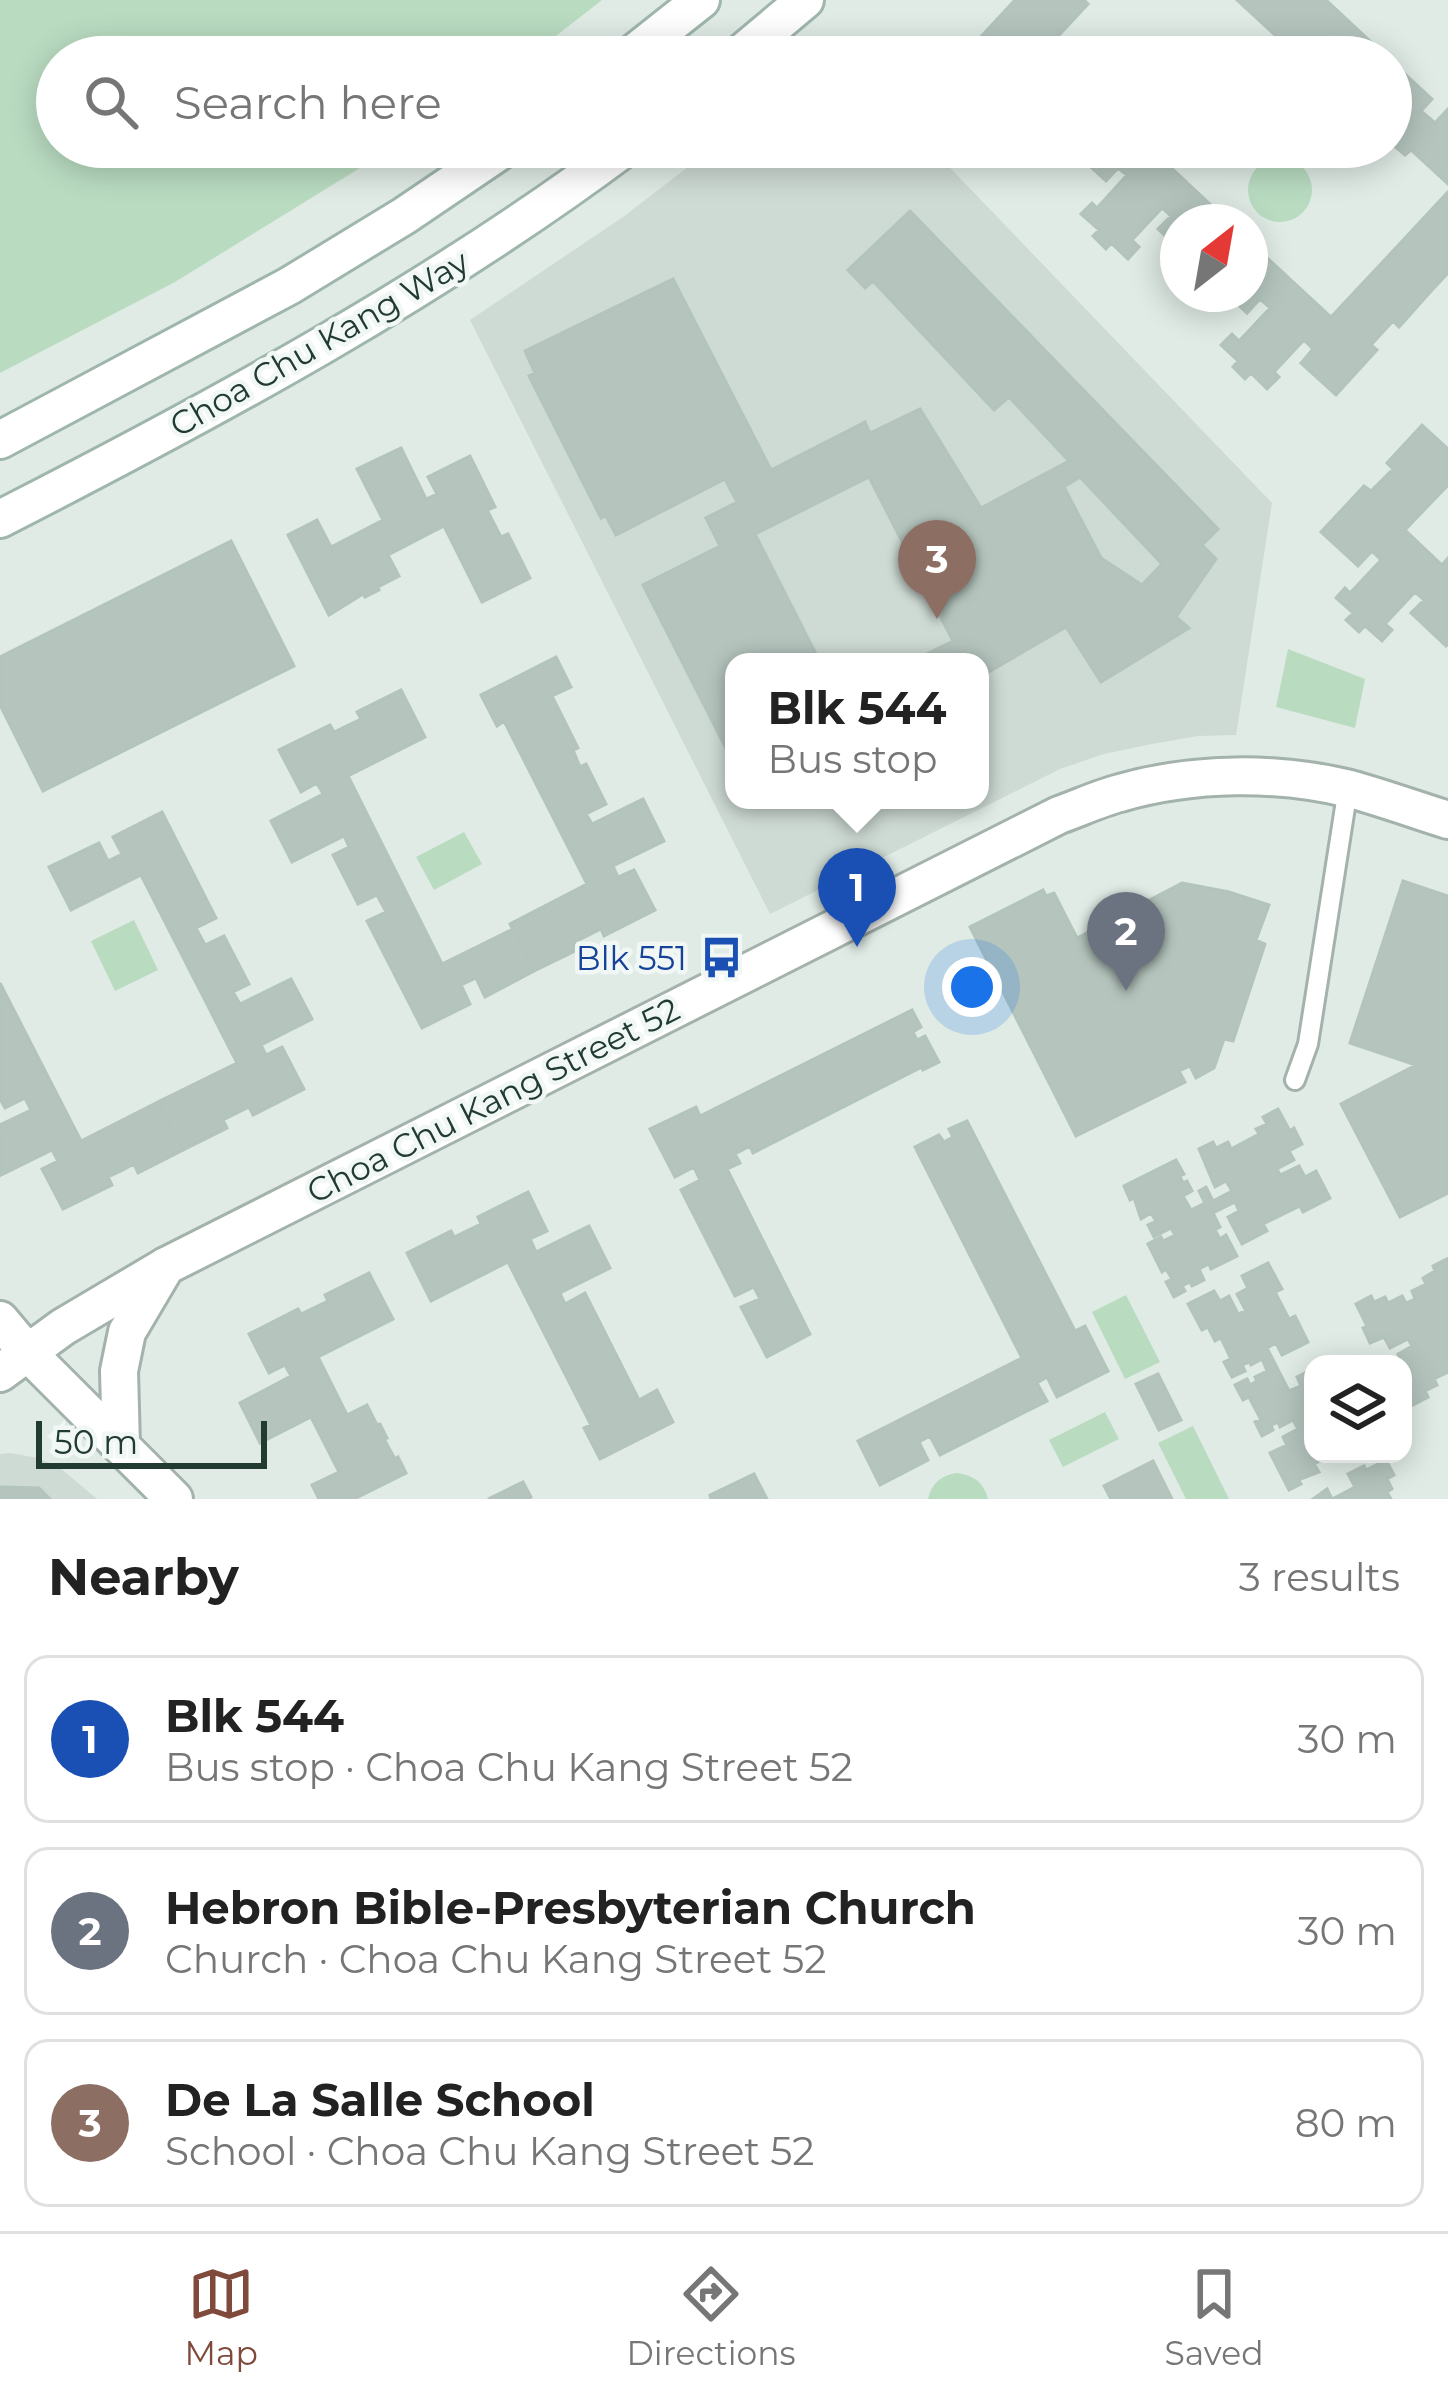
<!DOCTYPE html>
<meta charset="utf-8">
<style>
:root{--surface:#fff;--page:#f2f2f2;--text:#222;--muted:#767676;--line:#e0e0e0;--accent:#7f493b}
body{margin:0;font-family:Montserrat,sans-serif;background:var(--page);color:var(--text)}
.controls{position:absolute;right:36px;bottom:36px;display:grid;overflow:hidden;border-radius:24px;box-shadow:0 6px 30px #0003}
.controls button{width:108px;height:108px;display:grid;place-items:center;padding:0;border:0;border-bottom:3px solid var(--line);background:var(--surface);color:var(--text);font:60px sans-serif}
.compass{position:absolute;left:1160px;top:204px;width:108px;height:108px;border-radius:50%;background:var(--surface);box-shadow:0 6px 30px #0003;rotate:31deg}
.scale{position:absolute;left:36px;bottom:30px;width:231px;box-sizing:border-box;padding-left:12px;border:6px solid #213b33;border-top:0;font-size:33px;line-height:42px;white-space:nowrap;color:#213b33;-webkit-text-stroke:9px #f0f7f4;paint-order:stroke}
.you{position:absolute;left:972px;top:987px;width:42px;height:42px;margin:-30px;border:9px solid #fff;border-radius:50%;background:#1a73e8;box-shadow:0 0 0 18px #1a73e833}
.badge{display:grid;place-items:center;width:78px;height:78px;border-radius:50%;background:var(--accent);color:#fff;font-size:39px;font-weight:700}
.pin{position:absolute;translate:-50% -99px;filter:drop-shadow(0 3px 6px #0008)}
.pin::after{content:'';position:absolute;top:63px;width:42px;height:36px;background:inherit;clip-path:polygon(0 0,100% 0,50% 100%)}
.popup{position:absolute;left:725px;top:653px;width:264px;height:156px;box-sizing:border-box;display:grid;place-content:center;border-radius:24px;background:var(--surface);filter:drop-shadow(0 3px 9px #0005);font-size:39px;white-space:nowrap;color:var(--muted)}
.popup b{font-size:45px;color:var(--text)}
.popup::after{content:'';position:absolute;left:50%;top:100%;margin-left:-24px;border:24px solid transparent;border-top-color:var(--surface)}
.list{margin:0;padding:0;list-style:none}
h2{display:flex;justify-content:space-between;align-items:center;height:156px;margin:0;padding:0 48px;font-size:51px}
h2 small{font-size:39px;font-weight:400;color:var(--muted)}
.list li{display:grid;grid-template-columns:78px 1fr auto;gap:36px;align-items:center;box-sizing:border-box;height:168px;margin:0 24px 24px;padding:0 24px;border:3px solid var(--line);border-radius:24px}
.list b{display:block;font-size:45px;white-space:nowrap}
.list p{margin:0;font-size:39px;white-space:nowrap;color:var(--muted)}
.list em{font-size:39px;font-style:normal;color:var(--muted)}
.icon{flex:none;width:66px;height:66px;fill:none;stroke:currentColor;stroke-width:2;stroke-linecap:round;stroke-linejoin:round}
.map{position:relative;flex:none;width:1448px;height:1499px;overflow:hidden}
.search{position:absolute;background:var(--surface);box-shadow:0 6px 30px #0003;left:36px;right:36px;top:36px;height:132px;display:flex;align-items:center;gap:30px;box-sizing:border-box;padding:0 42px;border-radius:66px;color:var(--muted);font-size:45px}
.sheet{height:732px;background:var(--surface)}
nav{display:flex;justify-content:space-around;align-items:center;box-sizing:border-box;height:168px;border-top:3px solid var(--line);background:var(--surface);font-size:33px;color:var(--muted)}
nav a{display:grid;justify-items:center;gap:6px}
nav .on{color:var(--accent)}
.map>svg:first-child{display:block}
.built{fill:#cedad4;fill-rule:evenodd}
.green{fill:#b9dcc1}
.building{fill:#b5c5be;stroke:#b3c4bc;stroke-width:3;fill-rule:evenodd}
.lines{fill:none;stroke-linecap:round;stroke-linejoin:round}
.service-casing{stroke:#a3b3ac;stroke-width:24}
.minor-casing{stroke:#a3b3ac;stroke-width:42}
.tertiary-casing{stroke:#a3b3ac;stroke-width:42}
.secondary-casing{stroke:#9fb6ad;stroke-width:42}
.service{stroke:#fff;stroke-width:18}
.minor{stroke:#fff;stroke-width:36}
.tertiary{stroke:#fff;stroke-width:36}
.secondary{stroke:#fff;stroke-width:36}
.labels{text-anchor:middle;dominant-baseline:central;stroke-width:9;stroke-linejoin:round;paint-order:stroke}
.street-label{font-size:33px;fill:#213b33;stroke:#f0f7f4}
.transit-label{font-size:33px;fill:#164399;stroke:#f0f7f4;text-anchor:end}
</style>
<div class="map">
<svg width="1448" height="1499" viewBox="0 0 1448 1499">
<rect width="100%" height="100%" fill="#e0ebe5"/>
<!-- built -->
<path class="built" d="M714 147H930L1272 503 1236 735 1198 736 1152 744 1104 754 1060 769 770 914 470 320 623 217ZM734 662H980V800H734Z
M10 1453 38 1458 59 1467 97 1499H0V1454Z"/>
<!-- green -->
<path class="green" d="M0 0H602L529 57H57V147H394L175 282 0 373Z
M1248 190a32 32 0 1 1 64 0a32 32 0 1 1-64 0Z
M1288 649 1365 679 1355 728 1276 707Z
M464 832 482 864 434 890 416 857Z
M134 920 158 970 115 991 91 941Z
M1126 1295 1160 1362 1125 1379 1092 1312Z
M1105 1412 1119 1439 1063 1467 1049 1440Z
M1193 1426 1229 1499H1186L1158 1443Z
M957 1473C974 1475 984 1483 988 1499H928C932 1483 941 1475 957 1473Z"/>
<!-- building -->
<path class="building" d="M1015 0H1084L1088 4 1049 46 1044 42 1030 57H962Z
M1237 0H1326L1387 57H1299Z
M1169 43 1183 57H1156Z
M1391 61 1432 99 1421 111 1435 123 1448 109V184L1411 150 1405 155 1391 143Z
M1070 148 1149 147 1229 222H1178V248L1158 229 1171 216 1162 208 1132 240 1139 247 1128 259 1111 243 1106 249 1093 236 1099 230 1081 214 1092 203 1097 208 1127 175 1118 168 1106 181Z
M1448 192V273L1432 290 1392 252Z
M910 211 1218 529 1202 545 1216 559 1176 617 1189 628 1101 682 1066 627 980 677V662H910L953 641 869 477 755 534 820 662H734V764L643 585 720 546 706 518 737 502 725 479 616 535 606 516 601 518 529 376 535 373 525 351 673 279 771 470 865 422 870 433 920 409 981 508 1069 461 1009 397 994 410 873 281 865 288 848 270ZM1080 477 1162 564 1142 585 1101 558 1064 487Z
M1250 242 1331 317 1392 252 1432 290 1399 327 1393 321 1371 345 1377 350 1336 395 1301 363 1313 349 1304 340 1274 372 1279 377 1267 389 1251 373 1245 379 1233 367 1238 361 1221 345 1232 334 1239 341 1270 308 1260 299 1247 313 1227 294H1250Z
M1422 425 1448 449V485L1405 530 1442 565 1448 558V644L1446 646 1411 613 1424 600 1415 592 1385 624 1392 630 1382 641 1365 626 1359 632 1346 620 1353 613 1336 598 1345 588 1350 593 1381 560 1372 551 1358 566 1321 532 1364 486 1371 491 1393 469 1387 463Z
M401 448 426 499 437 494 428 477 470 456 495 507 487 510 501 537 508 534 530 578 482 602 444 526 388 555 399 576 378 587 379 590 365 597 363 594 329 615 288 535 317 520 331 547 383 520 357 469Z
M231 541 294 666 43 791 0 705V657Z
M556 657 571 687 552 696 578 748 573 750 580 767 586 764 606 804 586 814 592 824 643 799 664 841 613 866 618 877 634 870 655 910 604 936 601 929 575 942 579 949 534 971 510 924 587 884 504 721 497 726 481 695Z
M401 690 425 737 348 776 442 964 513 929 534 971 485 997 476 978 461 985 470 1004 422 1028 367 921 386 912 377 895 358 904 333 855 349 847 344 836 292 862 271 821 323 794 317 783 301 792 279 750 330 725 334 732 361 719 357 712Z
M162 812 216 918 196 928 205 945 224 936 249 984 233 992 240 1004 291 979 312 1019 261 1045 266 1055 282 1047 304 1089 253 1115 249 1107 223 1120 227 1128 183 1150 158 1102 237 1063 141 875 71 910 49 867 99 843 108 861 122 854 113 837Z
M1403 881 1448 896V1193L1400 1217 1341 1104 1416 1065 1350 1043Z
M1182 883 1229 892 1269 905 1256 940 1265 944 1233 1041 1224 1039 1214 1068 1196 1078 1190 1066 1179 1071 1185 1082 1076 1136 970 927 1043 890 1046 896 1054 893 1077 938Z
M0 983 81 1141 158 1102 183 1150 138 1173 134 1164 121 1171 108 1177 112 1185 63 1209 42 1169 58 1161 52 1150 1 1175 0 1125 31 1110 25 1098 5 1108 0 1099Z
M912 1010 921 1027 913 1032 917 1040 925 1036 939 1062 923 1070 922 1067 753 1153 750 1146 735 1154 740 1163 727 1169 810 1334 767 1357 741 1307 760 1299 754 1287 735 1296 681 1190 700 1180 694 1167 675 1177 650 1129 696 1107 700 1116Z
M1278 1109 1290 1131 1294 1128 1302 1144 1289 1151 1294 1160 1277 1169 1280 1175 1299 1166 1305 1177 1316 1171 1330 1198 1303 1212 1300 1206 1263 1224 1267 1231 1242 1244 1228 1217 1239 1211 1235 1202 1213 1213 1220 1227 1215 1230 1220 1239 1226 1235 1237 1256 1211 1269 1209 1264 1199 1269 1204 1280 1192 1286 1190 1282 1182 1286 1185 1291 1174 1297 1166 1282 1172 1279 1166 1269 1162 1272 1148 1244 1161 1237 1163 1241 1175 1235 1171 1228 1154 1237 1148 1225 1156 1221 1151 1213 1141 1219 1134 1198 1130 1200 1124 1186 1176 1160 1184 1174 1180 1176 1183 1183 1187 1181 1192 1191 1183 1196 1191 1210 1205 1203 1199 1191 1206 1187 1213 1201 1232 1191 1226 1181 1215 1187 1199 1149 1213 1142 1216 1148 1228 1142 1231 1149 1259 1134 1256 1129 1267 1124 1263 1117Z
M967 1121 1075 1331 1085 1326 1108 1371 1057 1397 1047 1377 1037 1383 1047 1401 940 1455 930 1436 919 1442 928 1460 880 1485 858 1441 1022 1358 915 1147 939 1135 944 1142 953 1137 949 1129Z
M528 1192 547 1231 530 1239 536 1252 589 1226 610 1268 560 1293 565 1304 585 1293 639 1400 657 1390 673 1422 600 1459 584 1428 591 1425 508 1262 431 1301 407 1253 451 1231 454 1237 481 1224 478 1217Z
M1447 1259 1448 1372 1434 1379 1437 1385 1425 1391 1428 1397 1413 1405 1403 1386V1364L1398 1354 1412 1346 1408 1339 1390 1348 1384 1337 1370 1343 1363 1328 1367 1326 1356 1304 1371 1296 1374 1302 1385 1297 1388 1303 1402 1296 1406 1303 1415 1299 1412 1291 1426 1284 1423 1278 1435 1271 1433 1266Z
M1268 1263 1282 1289 1275 1292 1289 1319 1295 1316 1308 1342 1282 1355 1276 1343 1267 1348 1289 1391 1301 1386 1297 1377 1313 1369V1454H1334L1314 1464 1319 1472 1298 1480 1301 1484 1289 1490 1270 1453 1287 1445 1283 1437 1298 1429 1293 1420 1280 1427 1278 1422 1271 1425 1273 1430 1262 1436 1255 1422 1261 1420 1249 1397 1243 1400 1235 1385 1247 1379 1250 1385 1257 1381 1255 1377 1267 1371 1262 1359 1251 1365 1249 1362 1242 1365 1245 1371 1232 1377 1224 1362 1231 1359 1221 1338 1215 1341 1208 1327 1202 1330 1188 1304 1214 1291 1220 1301 1229 1296 1238 1314 1246 1311 1237 1294 1248 1288 1242 1276Z
M369 1273 393 1319 318 1357 347 1415 367 1405 377 1425 380 1424 387 1438 384 1439 395 1459 398 1457 406 1473 354 1499H319L312 1485 339 1472 311 1417 260 1443 240 1403 291 1376 285 1365 269 1373 249 1334 298 1309 301 1314 328 1301 325 1295Z
M1158 1374 1181 1420 1159 1430 1136 1384Z
M1386 1460 1394 1475 1387 1479 1392 1489 1387 1492 1391 1499H1313L1327 1489 1332 1499 1355 1487 1348 1474 1364 1466 1366 1470Z
M1153 1461 1172 1499H1111L1104 1486Z
M754 1474 767 1499H711L710 1495Z
M523 1482 531 1497 528 1499H488Z
M0 1487 39 1488 50 1499H0Z"/>
<g class="lines">
<defs>
<path id="service" d="M1295 1080 1308 1044 1348 788"/>
<path id="minor" d="M0 1373 63 1327 166 1266 1059 815C1079 808 1100 798 1120 793 1193 772 1277 771 1350 789 1383 798 1416 810 1448 820"/>
<path id="tertiary" d="M0 1320 27 1352 174 1499
M121 1446 119 1371 127 1332 166 1266"/>
<path id="secondary" d="M629 57 701 0
M737 57 805 0
M0 440 289 286 404 216 506 147
M0 519C217 408 430 293 626 147"/>
</defs>
<!-- service casing -->
<use href="#service" class="service-casing"/>
<!-- minor casing -->
<use href="#minor" class="minor-casing"/>
<!-- tertiary casing -->
<use href="#tertiary" class="tertiary-casing"/>
<!-- secondary casing -->
<use href="#secondary" class="secondary-casing"/>
<!-- service -->
<use href="#service" class="service"/>
<!-- minor -->
<use href="#minor" class="minor"/>
<!-- tertiary -->
<use href="#tertiary" class="tertiary"/>
<!-- secondary -->
<use href="#secondary" class="secondary"/>
</g>
<!-- icons -->
<defs>
<symbol id="bus-bare" viewBox="-9 -9 18 18"><path d="M-5-6H5V4H4V6H2V4H-2V6H-4V4H-5ZM-3.5-4V0h7V-4ZM-3.5 1.2v1.5H-2V1.2ZM2 1.2v1.5H3.5V1.2Z" fill="#1a4fb4" stroke="#f0f7f4" stroke-width="2.5" paint-order="stroke"/></symbol>
</defs>
<g fill-rule="evenodd">
<use href="#bus-bare" x="692" y="928" width="59" height="59"/>
</g>
<g class="labels">
<!-- street labels -->
<g class="street-label">
<text transform="translate(319 343) rotate(-30)">Choa Chu Kang Way</text>
<text transform="translate(493 1100) rotate(-27)">Choa Chu Kang Street 52</text>
</g>
<!-- transit labels -->
<g class="transit-label">
<text x="687" y="958">Blk 551</text>
</g>
</g>
</svg>
<div class="controls">
<button><svg class="icon" aria-label="layers" viewBox="0 0 24 24"><path d="M12 4l9 5-9 5-9-5zM3 14l9 5 9-5"/></svg></button>
</div>
<svg class="compass" viewBox="-18 -18 36 36"><path d="M0-13l5 13h-10z" fill="#e53935"/><path d="M0 13l5-13h-10z" fill="#767676"/></svg>
<div class="scale">50 m</div>
<div class="you"></div>
<div class="pin badge" style="left:857px;top:947px;background:#1a4fb4">1</div>
<div class="popup"><b>Blk 544</b>Bus stop</div>
<div class="pin badge" style="left:1126px;top:991px;background:#6b7280">2</div>
<div class="pin badge" style="left:937px;top:619px;background:#8d6e63">3</div>
<div class="search"><svg class="icon" aria-label="search" viewBox="0 0 24 24"><circle cx="10" cy="10" r="6"/><path d="M15 15l6 6"/></svg>Search here</div>
</div>
<section class="sheet">
<h2>Nearby<small>3 results</small></h2>
<ul class="list">
<li><span class="badge" style="background:#1a4fb4">1</span><div><b>Blk 544</b><p>Bus stop · Choa Chu Kang Street 52</p></div><em>30 m</em></li>
<li><span class="badge" style="background:#6b7280">2</span><div><b>Hebron Bible-Presbyterian Church</b><p>Church · Choa Chu Kang Street 52</p></div><em>30 m</em></li>
<li><span class="badge" style="background:#8d6e63">3</span><div><b>De La Salle School</b><p>School · Choa Chu Kang Street 52</p></div><em>80 m</em></li>
</ul>
</section>
<nav>
<a class="on"><svg class="icon" aria-label="map" viewBox="0 0 24 24"><path d="M3 6l6-2 6 2 6-2v14l-6 2-6-2-6 2zM9 4v14M15 6v14"/></svg>Map</a>
<a><svg class="icon" aria-label="directions" viewBox="0 0 24 24"><path d="M12 3l9 9-9 9-9-9zM9 14v-3h6M13 9l2 2-2 2"/></svg>Directions</a>
<a><svg class="icon" aria-label="saved" viewBox="0 0 24 24"><path d="M7 4h10v16l-5-4-5 4z"/></svg>Saved</a>
</nav>
